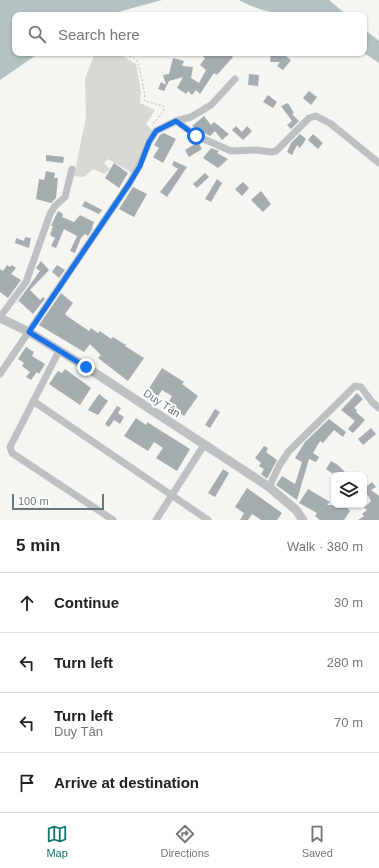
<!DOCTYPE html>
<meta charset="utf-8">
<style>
:root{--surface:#fff;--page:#f6f6f6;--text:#222;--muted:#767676;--line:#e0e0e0;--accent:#0f766e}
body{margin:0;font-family:Helvetica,sans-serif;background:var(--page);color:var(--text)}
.controls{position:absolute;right:12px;bottom:12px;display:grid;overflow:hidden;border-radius:8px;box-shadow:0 1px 3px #0004}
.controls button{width:36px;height:36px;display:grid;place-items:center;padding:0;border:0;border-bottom:1px solid var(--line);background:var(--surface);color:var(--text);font:20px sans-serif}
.scale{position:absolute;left:12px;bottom:10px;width:92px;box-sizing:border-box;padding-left:4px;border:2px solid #687880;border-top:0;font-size:11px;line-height:14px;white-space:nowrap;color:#687880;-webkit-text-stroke:3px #fff;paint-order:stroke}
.stop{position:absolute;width:12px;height:12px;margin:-9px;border:3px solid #1a73e8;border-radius:50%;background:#fff}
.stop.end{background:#1a73e8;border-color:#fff;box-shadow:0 1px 4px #0008}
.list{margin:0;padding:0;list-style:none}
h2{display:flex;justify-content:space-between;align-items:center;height:52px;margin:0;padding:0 16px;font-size:17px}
h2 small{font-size:13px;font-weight:400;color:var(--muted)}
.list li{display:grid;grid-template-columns:26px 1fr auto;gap:12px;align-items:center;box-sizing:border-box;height:60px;padding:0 16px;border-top:1px solid var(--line)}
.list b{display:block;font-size:15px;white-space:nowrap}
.list p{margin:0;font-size:13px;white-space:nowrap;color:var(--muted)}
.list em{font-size:13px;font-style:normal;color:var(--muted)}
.icon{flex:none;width:22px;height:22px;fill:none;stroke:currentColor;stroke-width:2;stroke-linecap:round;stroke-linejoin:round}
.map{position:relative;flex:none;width:379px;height:520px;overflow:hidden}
.search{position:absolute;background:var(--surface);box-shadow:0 1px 3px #0004;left:12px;right:12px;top:12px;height:44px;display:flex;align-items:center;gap:10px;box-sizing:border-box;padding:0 14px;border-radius:8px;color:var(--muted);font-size:15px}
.sheet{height:292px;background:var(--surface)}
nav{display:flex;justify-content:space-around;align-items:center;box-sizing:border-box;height:56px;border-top:1px solid var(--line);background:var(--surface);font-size:11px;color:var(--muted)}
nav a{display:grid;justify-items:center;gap:2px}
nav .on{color:var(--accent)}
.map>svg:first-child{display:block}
.green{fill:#d6dad2}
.water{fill:#b3c1c3}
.building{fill:#a5adb1}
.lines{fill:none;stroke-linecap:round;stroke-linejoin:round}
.path{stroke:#b7babc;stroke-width:1;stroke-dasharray:2 2;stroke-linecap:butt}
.minor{stroke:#bdc1c4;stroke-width:7}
.tertiary{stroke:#bdc1c4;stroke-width:9}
.route{stroke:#1a73e8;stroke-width:5}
.labels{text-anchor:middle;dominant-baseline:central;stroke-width:4;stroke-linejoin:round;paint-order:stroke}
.street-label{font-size:11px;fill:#687880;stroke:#fff}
</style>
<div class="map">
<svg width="379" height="520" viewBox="0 0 379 520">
<rect width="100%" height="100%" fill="#f5f5f2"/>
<!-- green -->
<path class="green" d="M95 53H118L136 64 141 91 140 103 155 110 146 124 153 132 134 174 108 159 104 163 110 169 104 174 93 169 84 177 74 176 86 117 85 79Z"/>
<!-- water -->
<path class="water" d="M0 0H162L107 15H15V53H39L0 80Z
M239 0H329L347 15C307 15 275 20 239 0Z
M364 29 379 41V63L364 53Z"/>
<!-- building -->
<path class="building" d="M199 53H228L233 57 217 75 214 73 200 94 196 90 192 95 188 91 186 94 177 88 183 77 169 81 164 91 158 89 161 82 166 85 163 75 169 74 173 58 184 61 182 66 193 67 191 78 199 83 206 70 200 65 205 58Z
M271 53H282L291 60 283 70 277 66 280 62H270Z
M249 74 259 75 258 86 248 85Z
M309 91 317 97 311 105 303 98Z
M268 95 277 102 273 108 263 102Z
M288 103 294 113 292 114 299 121 291 129 287 125 292 121 281 106Z
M204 116 211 125 214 122 229 134 222 140 215 131 210 136 192 126Z
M236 126 242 132 247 126 252 131 243 140 232 130Z
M164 133 176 139 163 163 153 157 159 148 154 145 160 135Z
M300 134 306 139 300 148 297 145 292 155 287 152 291 143Z
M313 134 323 143 318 149 308 140Z
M198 142 202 149 189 157 185 150Z
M211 148 219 151 217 153 228 159 218 168 203 158Z
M46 155 64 157 63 163 46 161Z
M174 161 187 167 167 197 160 192 178 169 172 165Z
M114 163 128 173 119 188 105 178Z
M46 171 55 173 54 178H58L56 198 51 203 36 199 39 179 44 180Z
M205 173 209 177 197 188 193 184Z
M217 179 222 183 211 202 205 199Z
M243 182 249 188 242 196 235 189Z
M133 187 147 194 134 217 119 209Z
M261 191 271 204 263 212 251 200Z
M85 201 102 210 99 214 82 206Z
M58 211 63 214 62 217 74 222 80 215 94 222 92 228H93L88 236 85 234 81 238 75 253 70 251 77 236 64 229 56 248 51 246 55 238 50 235 53 226H51Z
M25 237 31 238 29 248 15 243 16 238 24 241Z
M41 261 49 270 30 290 40 300 43 297 45 299 33 314 19 301 16 304 40 271 36 268Z
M7 265 10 267 12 265 16 268 11 274 21 280 8 298 0 292V269L3 271Z
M57 265 65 270 59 278 52 272Z
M61 293 73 303 65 314 67 316 89 331 91 328 98 333 100 331 111 339 113 337 121 342 126 345 125 346 144 358 128 381 98 358 101 355 90 344 84 352 39 325Z
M26 347 34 352 32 356 45 364 39 374 37 372 31 380 26 377 30 372 22 366 24 363 18 359Z
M162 368 184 382 182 384 198 396 184 416 180 413 181 411 168 403 172 396 162 390 156 399 146 393Z
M65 369 91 388 80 405 49 384 58 371 62 373Z
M357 393 363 399 354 408 357 410 356 412 365 420 353 433 348 429 355 421 341 410Z
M99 394 108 401 98 415 88 410Z
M117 406 121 408 118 413 124 417 120 424 114 420 109 427 105 424Z
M215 409 220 412 210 428 205 425Z
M136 418 146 425 147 422 190 449 177 471 156 458 163 448 154 442 148 451 124 436Z
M329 419 346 432 343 437 334 430 323 443 320 441 313 453 319 457 316 462 309 459 297 500 276 485 282 476 295 484 302 462 295 458 305 442Z
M371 428 376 434 363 445 358 439Z
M264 446 268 448 266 452 277 460 267 479 261 474 264 469 259 466 261 463 255 458Z
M331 461 338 465 348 475H338L334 472 333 474 326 469Z
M223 469 229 473 215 497 208 493Z
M372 482 376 487 371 490 379 496V520H358L364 516 362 514 367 510 364 508 371 501 364 489Z
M247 488 282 513 277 520H261L252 514 248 520H240L244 513 235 507Z
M308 489 330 502 327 505H343L346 507 350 511 344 520H320L315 516 317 513 299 503Z"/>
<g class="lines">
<!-- path -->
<path class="path" d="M122 53C127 56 132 56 136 60 140 65 145 94 145 101L163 106 164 110 152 126"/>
<!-- minor -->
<path class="minor" d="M176 121 197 136 231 151 256 150 271 152 276 151 309 118 316 116 331 124 379 163
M0 317 26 282 50 214 55 206 65 197 72 169
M59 351 14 439 10 447 12 453 113 520
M0 374 129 184 139 166 149 142 156 131 176 121 191 117 211 105 235 79
M33 401 208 520
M269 487 279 466 289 451 355 386 361 387 372 402 379 408
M156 520 204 445"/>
<!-- tertiary -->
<path class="tertiary" d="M0 318 29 332 86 367 269 487 296 510 303 520"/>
</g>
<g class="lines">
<!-- route -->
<path class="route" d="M86 367 29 332 129 184 140 166 149 142 156 131 176 121 196 136"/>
</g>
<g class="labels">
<!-- street labels -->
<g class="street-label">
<text transform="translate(162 403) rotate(33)">Duy Tân</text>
</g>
</g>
</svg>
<div class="controls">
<button><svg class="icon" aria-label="layers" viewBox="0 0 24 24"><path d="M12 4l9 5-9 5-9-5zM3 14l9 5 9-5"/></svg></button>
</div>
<div class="scale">100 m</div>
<div class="stop" style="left:196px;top:136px"></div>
<div class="stop end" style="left:86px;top:367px"></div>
<div class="search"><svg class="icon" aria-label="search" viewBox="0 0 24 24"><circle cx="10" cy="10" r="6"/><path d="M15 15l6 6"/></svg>Search here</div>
</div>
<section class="sheet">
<h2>5 min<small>Walk · 380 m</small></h2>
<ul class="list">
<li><svg class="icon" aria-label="ahead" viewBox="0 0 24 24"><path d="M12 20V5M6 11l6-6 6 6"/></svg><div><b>Continue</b></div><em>30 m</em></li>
<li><svg class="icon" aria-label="left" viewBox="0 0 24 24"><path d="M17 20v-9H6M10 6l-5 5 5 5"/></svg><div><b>Turn left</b></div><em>280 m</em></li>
<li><svg class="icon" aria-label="left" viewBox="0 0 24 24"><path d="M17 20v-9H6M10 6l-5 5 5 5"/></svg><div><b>Turn left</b><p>Duy Tân</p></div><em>70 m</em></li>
<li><svg class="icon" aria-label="arrive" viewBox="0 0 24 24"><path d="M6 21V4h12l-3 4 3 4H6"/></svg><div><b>Arrive at destination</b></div></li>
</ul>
</section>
<nav>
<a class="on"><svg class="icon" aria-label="map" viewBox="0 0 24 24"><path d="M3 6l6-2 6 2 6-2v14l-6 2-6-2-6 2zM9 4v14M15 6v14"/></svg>Map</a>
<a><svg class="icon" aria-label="directions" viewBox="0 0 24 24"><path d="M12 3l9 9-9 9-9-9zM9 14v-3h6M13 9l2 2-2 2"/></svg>Directions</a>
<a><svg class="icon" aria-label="saved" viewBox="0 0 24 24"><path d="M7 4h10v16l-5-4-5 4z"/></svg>Saved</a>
</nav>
